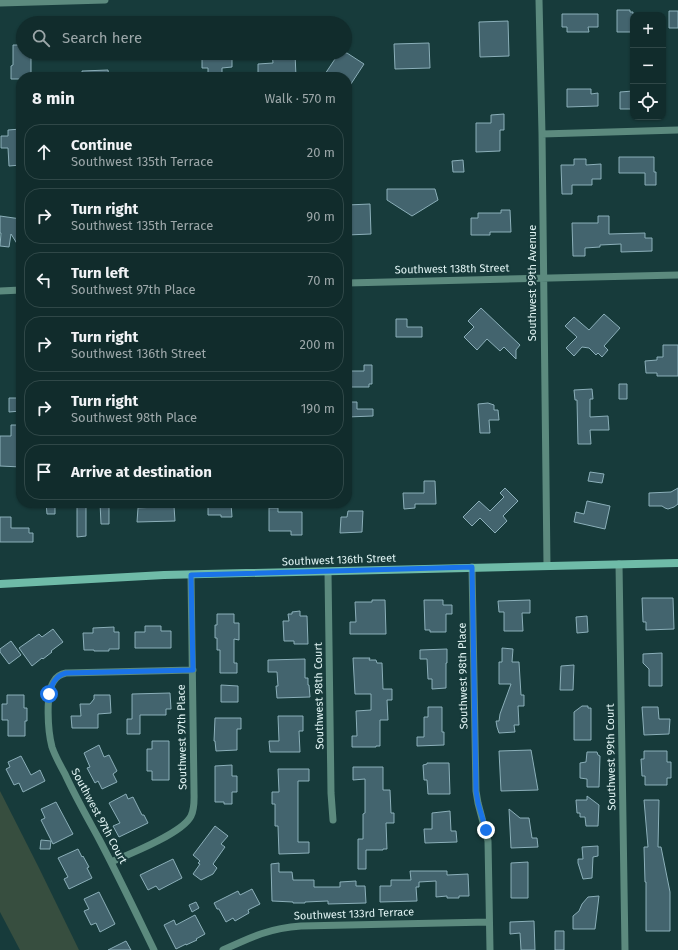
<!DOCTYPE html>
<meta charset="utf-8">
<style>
:root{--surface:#112c2c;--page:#1a3434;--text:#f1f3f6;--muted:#9ca7a9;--line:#304848}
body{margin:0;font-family:"Fira Sans",sans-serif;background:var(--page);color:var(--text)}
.controls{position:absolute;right:12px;top:12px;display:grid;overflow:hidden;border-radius:8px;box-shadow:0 1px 3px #0004}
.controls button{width:36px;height:36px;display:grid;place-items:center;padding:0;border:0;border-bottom:1px solid var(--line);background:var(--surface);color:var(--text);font:20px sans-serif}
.stop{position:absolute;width:12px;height:12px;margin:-9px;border:3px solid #1a73e8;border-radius:50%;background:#fff}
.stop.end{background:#1a73e8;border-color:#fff;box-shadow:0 1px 4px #0008}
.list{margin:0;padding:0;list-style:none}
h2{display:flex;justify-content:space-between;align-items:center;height:52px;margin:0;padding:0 16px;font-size:17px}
h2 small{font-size:13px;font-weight:400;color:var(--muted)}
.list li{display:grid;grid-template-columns:26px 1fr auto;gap:12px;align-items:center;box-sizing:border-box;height:56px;margin:0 8px 8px;padding:0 8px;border:1px solid var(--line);border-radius:16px}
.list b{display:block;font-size:15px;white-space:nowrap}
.list p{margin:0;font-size:13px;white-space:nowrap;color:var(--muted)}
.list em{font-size:13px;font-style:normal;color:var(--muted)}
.icon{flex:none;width:22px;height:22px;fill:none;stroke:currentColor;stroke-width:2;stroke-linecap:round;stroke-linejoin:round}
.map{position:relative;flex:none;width:678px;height:950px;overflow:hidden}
.search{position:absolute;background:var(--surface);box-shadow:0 1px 3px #0004;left:16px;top:16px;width:336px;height:44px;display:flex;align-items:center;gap:10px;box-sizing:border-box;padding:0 14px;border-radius:22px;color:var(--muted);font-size:15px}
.panel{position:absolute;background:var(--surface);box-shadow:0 1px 3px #0004;left:16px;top:72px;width:336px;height:436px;border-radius:16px}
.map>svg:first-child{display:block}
.green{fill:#374e3f}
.building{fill:#43646e;stroke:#8bafb9}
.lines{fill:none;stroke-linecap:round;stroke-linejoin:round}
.street{stroke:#5c8a7e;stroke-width:7}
.secondary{stroke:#6fbba8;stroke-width:8}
.route{stroke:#1a73e8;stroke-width:5}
.labels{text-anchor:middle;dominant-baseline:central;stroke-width:4;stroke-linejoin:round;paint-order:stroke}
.street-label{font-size:11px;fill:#e0f3f3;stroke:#173b3b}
</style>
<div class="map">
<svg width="678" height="950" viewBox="0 0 678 950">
<rect width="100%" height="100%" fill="#173b3b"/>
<!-- green -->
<path class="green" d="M0 791 39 868 79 950H20L0 912Z"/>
<!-- building -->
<path class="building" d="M617 10H630V12H633V32H617Z
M669 11H678V28H669Z
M562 14H598V27H588L589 32H567V27H562Z
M508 21 509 56 480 57 479 22Z
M429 43 430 68 395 69 394 44Z
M13 45H23V53H31V77H21V79H11V66L13 65Z
M202 53H232V67L222 68V76H208V68H202Z
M272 53H295L296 77H258V64L273 63Z
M339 53H347L364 64 347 90V77H323Z
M108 70 109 77H82V71Z
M567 89H591V94L598 93V106L567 107Z
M633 91V109H620V92Z
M504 114V130H500V151L476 152V123H491V115Z
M21 129V165L9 166 8 148H1V136H8V130Z
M619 157H654V172H656V185H645V173H619Z
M574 159H586V165L601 164V179H592V185H572V194H562L561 165H574Z
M463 160 464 172H453L452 161Z
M387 189H435L438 200 412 216 387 200Z
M370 204 371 234 347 235V205Z
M501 210H510L511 232H490V235H471V218H478V213H501Z
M0 216 21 219V250L11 234 9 247 0 246 1 233H0Z
M598 216H609V234L645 233V238H652V251L621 252V244L600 245V247L585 248V256H573L572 223H598Z
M481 308 520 345 516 350V359L504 347 500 351 487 339 477 350 464 337 474 327 468 321Z
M604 314 620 328 604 346 608 350 602 357 598 353 596 355 589 348 582 347 574 356 566 348 577 337 565 326 574 317 589 330Z
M396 319H407V327H422V337H396Z
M663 345H678V376H657V373H646L645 361 657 360V357H663Z
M364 365H372V384H369V387H347V371H364Z
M619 384H627V399H619Z
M592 389 593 399H590V417L608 416 609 430H590L591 444H578L577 400H575L574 390Z
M9 398H21V411L9 412Z
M347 402H357V409H373V416L347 417Z
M488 403 494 405V410H498L499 420H489L490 433H480L478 404Z
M11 425H21V467L0 466V436H11Z
M590 472 604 474 602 483 588 481Z
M424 481H435L436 504H415V508L404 509 403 493H424Z
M505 488 518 501 503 516 507 521 495 533 480 518 472 526 463 517 479 501 490 511 504 497 500 493Z
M678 488V504L674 507 668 509 665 508 662 506H649V493L671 492Z
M587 501 610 506 605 529 574 522 576 512 584 514Z
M46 503H55V514H47Z
M77 503H86V536L77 537Z
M100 503H109V524H101Z
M208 503H231L232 517H221V515H208Z
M174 506 175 521 137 522 138 508Z
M269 508H278V512H302V535H291V531H269Z
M348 511H363L362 532 340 533 341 517H347Z
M0 517H11V528H29V533H33V542H0Z
M642 598H673L674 629 646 630V622H643Z
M372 600H385L386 634H350V622H356L355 602H372Z
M424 600H443V605H452V614H446V632H430V630H425Z
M530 600V613H522L523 631H504V612H499L498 601Z
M300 611V616H307L308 644H294V641H284L283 621H289L288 614H292V612Z
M217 614H234V623H239V640L234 639V663H237V673H220V650H217V638H215V625H217Z
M587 616 588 632 577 633 576 617Z
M145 626H161V631H171V648H135V632H145Z
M114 627V632H119V649H109V651H94V650H84L83 633H93V628Z
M53 629 63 642 51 651 52 652 43 659 42 658 32 666 19 648 39 634 42 637Z
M11 641 21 655 9 664 0 652V649Z
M502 648 513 649 512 662H519L521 695H524V706H518L519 725H514L515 732 499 733 497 727 496 721H499L500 714 511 684H499V662H502Z
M447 649V663H446V688L432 689V679H428L427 659H420V650Z
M662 653V686H649V669L643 663V654Z
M353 658H370L369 660H376L377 663H382L383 689H392V700H387L388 720H380V746H376V747H352V736H357L356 711 371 710V694H355Z
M305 659V678H308V685H309L310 697 277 698 276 686H278L277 672H268V660Z
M574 665 573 690H560L561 666Z
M221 685 238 686V702H221Z
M170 693 171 709H166V715H140V734H127V719H132V694Z
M7 695H24V708H27V721H25V736H8V720H2V704H7Z
M94 695H110L111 713 98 714V728H72L71 716H81L80 704H90L94 699Z
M582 706H588V708H591V740H574V712Z
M428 707H442V732H444V745L417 746V737H424V717H428Z
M642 707H658L659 719H670L669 734 644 735Z
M278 716H303V731H299L300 752H270L269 741H279Z
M215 718H241V729H237V750L216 751 215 741H214Z
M152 741H169V780H152V771H147V749H152Z
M99 745 104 757 109 755 117 771 113 774 117 782 102 789 98 781 95 783 87 768 90 767 84 753Z
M531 750 538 790 501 791 499 751Z
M644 751H667V762H671V778H667V785H645V776H642L641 759H644Z
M587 752H597L598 755 600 756 599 787H587V779L580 778V763L586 762Z
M21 756 31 775 40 770 45 781 23 792 19 783 14 785 6 769 10 767 8 762Z
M427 763H449L450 794H428L427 780H424L423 765 427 764Z
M232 765V776H237V792H232V804H224V802H215V766Z
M353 767H383V790H390L391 813H394V823H386L387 849H383V850H366V869H358V839H363V814L365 813V779L353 780Z
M278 769H309V781H298V842H309V853L279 854 278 826H275V804H272V792H279Z
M126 794 128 799 133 797 142 815H144L148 823 119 837 113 826 120 823 109 803Z
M587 796 599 805 598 826H586L585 817H580V813H577L576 800H587Z
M644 800H659L658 847H661L670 892V931H646V882H645L644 847H648Z
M56 802 73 834 53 844 41 820 45 818 41 809Z
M509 809 520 818H529L532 838H537L538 847 511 848Z
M450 811 451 831H456L457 842 425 843 424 829H432V813Z
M215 826 228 836 221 844 225 847 213 864 217 868 213 874 201 880 193 874 200 864 198 863 200 861 193 855Z
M41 840 51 841 50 849H40Z
M598 846V856L593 857 592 878 583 879 578 863V859H583L582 847Z
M78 849 82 857 83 856 89 867 87 868 92 878 69 889 64 879 68 877 58 858Z
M173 859 182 878 159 890 156 886 148 890 140 875Z
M528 862V898H511V863Z
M279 863V872H292L293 880H314V887H340V882L356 881V886H365L366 903 328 904V901L305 902V903H293V902L272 901 271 864Z
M410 871H447V875L468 874 469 896H459V898H447V896L436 897V881L419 882V887H416L417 901 380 902V886H391V880H411Z
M252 889 260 904 248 910 249 913 235 921 233 918 226 922 219 909H217L214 903 238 891 240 895Z
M99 892 115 924 100 932 96 923 91 925 84 911 89 909 84 899Z
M599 896 595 929H573V916L579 911 582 904 588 897Z
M196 902 199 908 192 912 189 905Z
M195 915 205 934 196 939 197 940 186 945V944L176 949 164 925 174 920 176 925Z
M534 921 535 950H521L520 933 510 934V922Z
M555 931H564V950H555Z
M126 941 131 950H108Z"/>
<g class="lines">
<!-- street -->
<path class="street" d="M539 0 542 134 547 566
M0 3 105 0
M542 134 678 130
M347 283 678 275
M0 291 21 290
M619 564 625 950
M472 567 476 791 478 803 488 841 490 950
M328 572 331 793 333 820
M111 862C130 854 183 833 191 816 195 808 194 799 194 791L191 575
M154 950C136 913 118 875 99 839 87 817 75 796 65 774 60 765 55 756 52 747 48 732 45 693 54 681 57 676 61 674 66 673L193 670
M223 950C251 937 270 928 301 926L489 922"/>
<!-- secondary -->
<path class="secondary" d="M0 584 164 575 678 563"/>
</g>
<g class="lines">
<!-- route -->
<path class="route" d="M49 694C52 684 55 676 66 673L193 670 191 575 472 567 476 791 478 803 486 830"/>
</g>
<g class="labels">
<!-- street labels -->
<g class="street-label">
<text transform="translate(452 269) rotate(-1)">Southwest 138th Street</text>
<text transform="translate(532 283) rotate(-90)">Southwest 99th Avenue</text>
<text transform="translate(339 560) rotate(-2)">Southwest 136th Street</text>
<text transform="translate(463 676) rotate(-91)">Southwest 98th Place</text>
<text transform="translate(319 696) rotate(-91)">Southwest 98th Court</text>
<text transform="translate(182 737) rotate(-91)">Southwest 97th Place</text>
<text transform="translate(611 757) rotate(-91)">Southwest 99th Court</text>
<text transform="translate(99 816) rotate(62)">Southwest 97th Court</text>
<text transform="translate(354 914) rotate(-2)">Southwest 133rd Terrace</text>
</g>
</g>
</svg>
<div class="controls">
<button>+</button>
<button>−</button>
<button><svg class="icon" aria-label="locate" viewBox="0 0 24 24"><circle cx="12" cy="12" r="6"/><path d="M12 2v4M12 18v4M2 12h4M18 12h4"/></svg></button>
</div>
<div class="stop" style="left:49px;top:694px"></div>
<div class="stop end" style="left:486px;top:830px"></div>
<div class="search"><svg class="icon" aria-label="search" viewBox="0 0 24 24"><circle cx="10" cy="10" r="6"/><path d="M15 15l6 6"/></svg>Search here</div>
<section class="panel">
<h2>8 min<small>Walk · 570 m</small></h2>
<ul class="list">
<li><svg class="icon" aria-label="ahead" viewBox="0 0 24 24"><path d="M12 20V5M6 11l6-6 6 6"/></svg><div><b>Continue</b><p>Southwest 135th Terrace</p></div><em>20 m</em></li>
<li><svg class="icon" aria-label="right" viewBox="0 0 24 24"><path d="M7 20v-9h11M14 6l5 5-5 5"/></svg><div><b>Turn right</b><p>Southwest 135th Terrace</p></div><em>90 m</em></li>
<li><svg class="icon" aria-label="left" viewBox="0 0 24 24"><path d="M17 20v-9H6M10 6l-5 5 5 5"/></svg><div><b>Turn left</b><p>Southwest 97th Place</p></div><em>70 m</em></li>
<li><svg class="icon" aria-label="right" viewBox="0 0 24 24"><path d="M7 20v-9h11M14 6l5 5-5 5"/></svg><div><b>Turn right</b><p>Southwest 136th Street</p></div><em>200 m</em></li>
<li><svg class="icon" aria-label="right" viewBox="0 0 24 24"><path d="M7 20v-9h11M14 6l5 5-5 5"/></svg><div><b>Turn right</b><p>Southwest 98th Place</p></div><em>190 m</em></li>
<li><svg class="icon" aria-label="arrive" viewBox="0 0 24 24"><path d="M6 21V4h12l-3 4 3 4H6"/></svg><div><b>Arrive at destination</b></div></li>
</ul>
</section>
</div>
